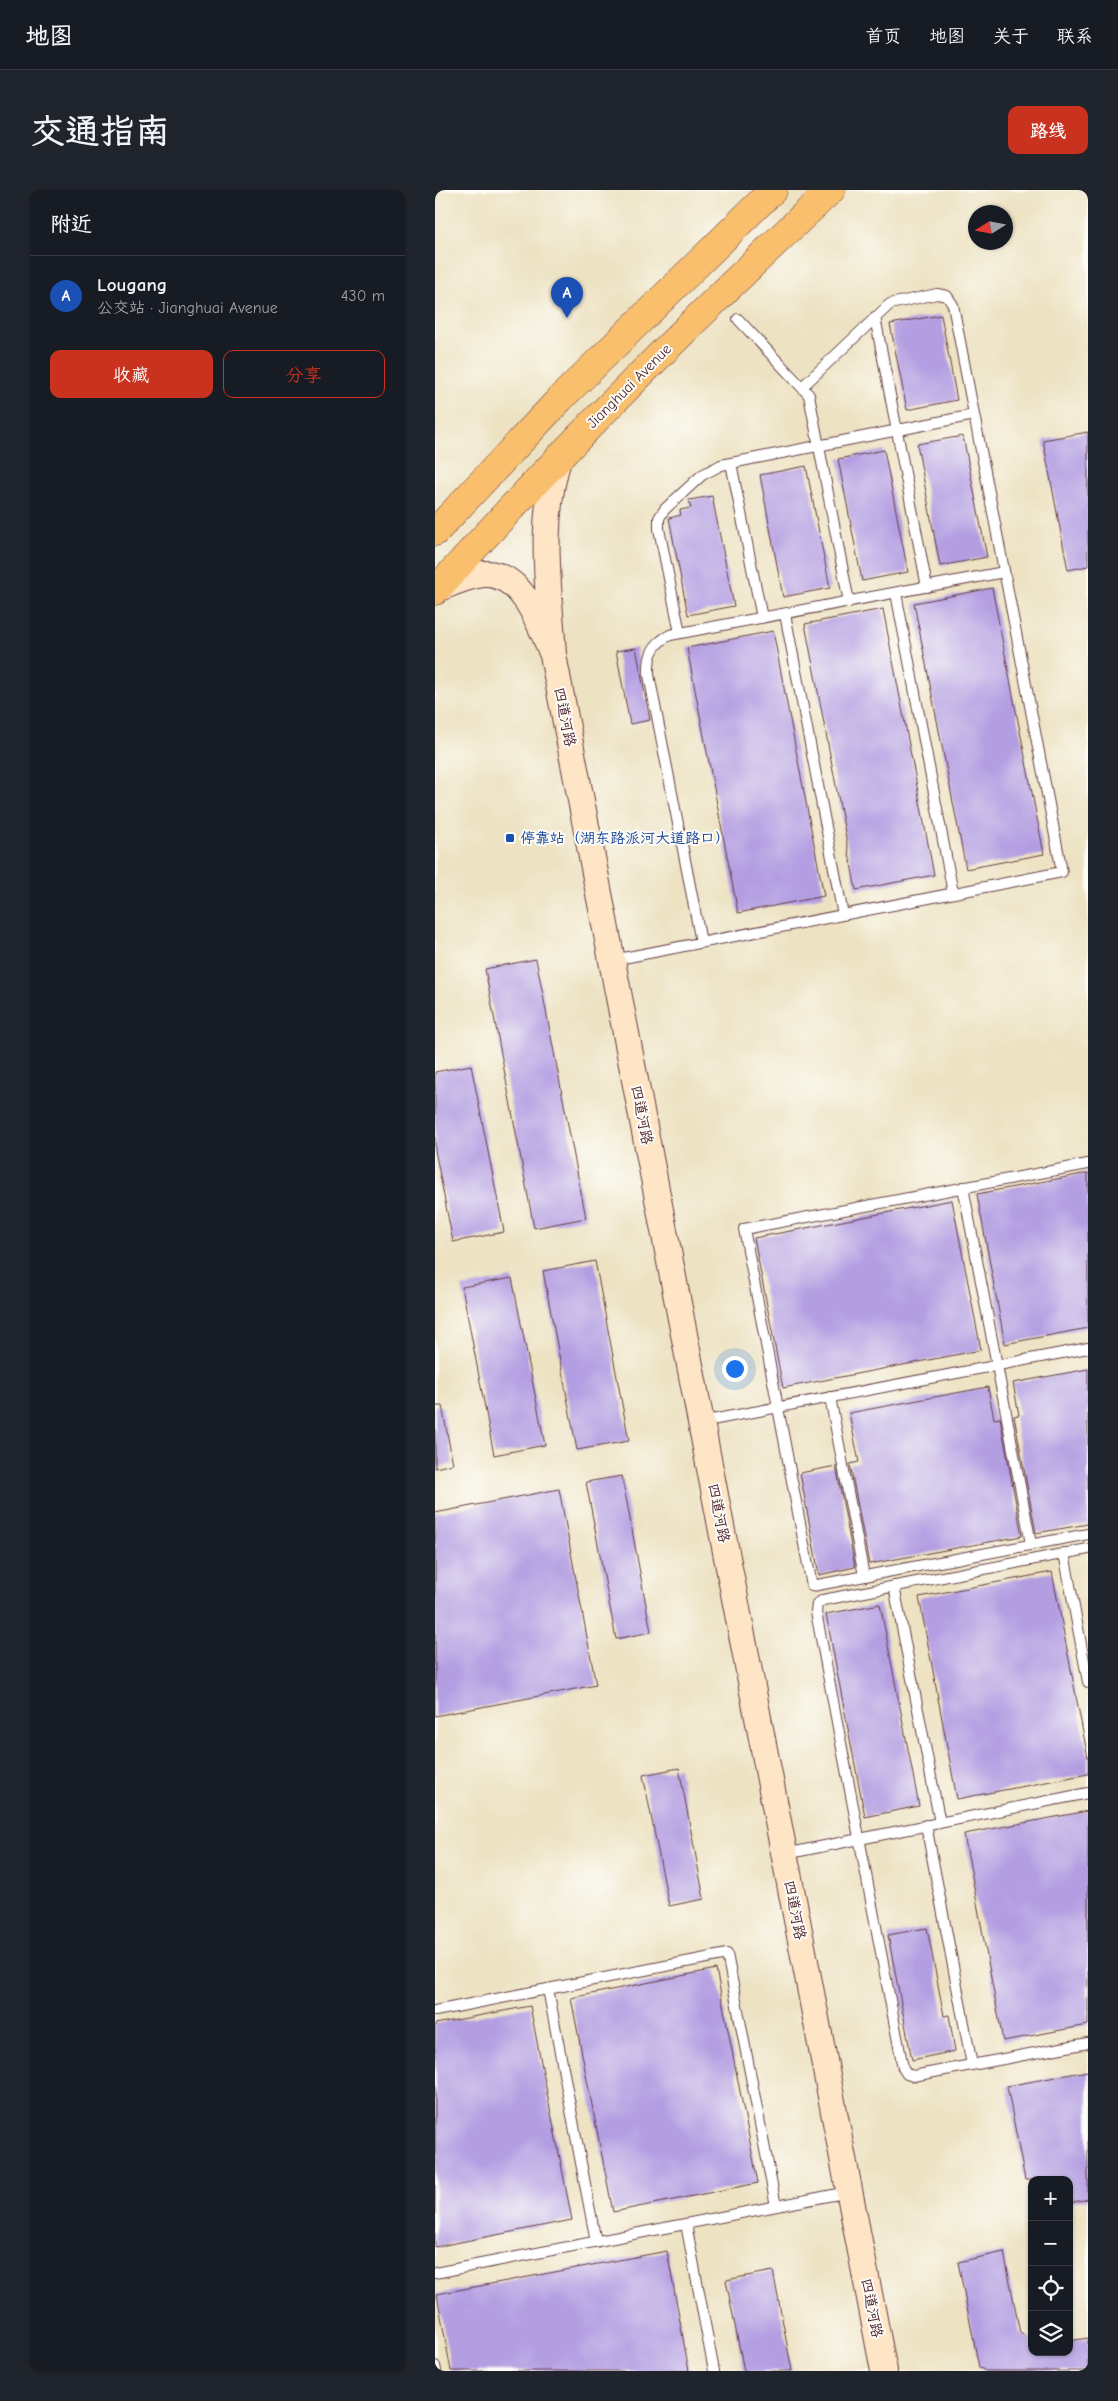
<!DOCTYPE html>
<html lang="zh">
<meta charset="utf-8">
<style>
:root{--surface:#171b24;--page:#20242c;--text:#f1f3f6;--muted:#9ea1a6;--line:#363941;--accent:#c8321e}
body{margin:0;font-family:"Comic Neue","LXGW WenKai TC",sans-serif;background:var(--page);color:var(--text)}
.controls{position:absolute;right:15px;bottom:15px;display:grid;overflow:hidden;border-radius:10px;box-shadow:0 1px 4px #0004}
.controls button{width:45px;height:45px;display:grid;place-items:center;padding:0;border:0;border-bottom:1px solid var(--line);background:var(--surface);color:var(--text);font:25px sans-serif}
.compass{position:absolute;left:533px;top:15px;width:45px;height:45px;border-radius:50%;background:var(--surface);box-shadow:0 1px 4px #0004;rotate:259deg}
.you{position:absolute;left:299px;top:1178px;width:18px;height:18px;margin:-12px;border:4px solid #fff;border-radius:50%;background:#1a73e8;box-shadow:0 0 0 8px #1a73e833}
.badge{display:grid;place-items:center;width:32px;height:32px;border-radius:50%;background:var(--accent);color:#fff;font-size:16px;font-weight:700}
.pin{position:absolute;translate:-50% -41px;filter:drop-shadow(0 1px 2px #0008)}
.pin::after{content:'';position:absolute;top:26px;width:18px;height:15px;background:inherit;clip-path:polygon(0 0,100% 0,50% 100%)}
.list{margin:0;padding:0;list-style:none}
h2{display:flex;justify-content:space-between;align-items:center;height:65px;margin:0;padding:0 20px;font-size:21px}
h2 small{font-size:16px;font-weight:400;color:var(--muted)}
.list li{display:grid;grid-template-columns:32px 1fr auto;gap:15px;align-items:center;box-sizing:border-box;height:80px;padding:0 20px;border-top:1px solid var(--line)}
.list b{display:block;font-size:19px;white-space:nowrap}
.list p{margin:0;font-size:16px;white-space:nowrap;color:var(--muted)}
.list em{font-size:16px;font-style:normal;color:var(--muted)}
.actions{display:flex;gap:10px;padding:15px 20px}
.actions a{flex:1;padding:11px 0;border:1px solid var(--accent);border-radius:10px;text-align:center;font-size:18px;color:var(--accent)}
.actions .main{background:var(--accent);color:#fff}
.icon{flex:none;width:28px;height:28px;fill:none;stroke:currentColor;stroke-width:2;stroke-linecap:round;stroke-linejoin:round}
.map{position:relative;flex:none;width:653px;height:2181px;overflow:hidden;border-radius:10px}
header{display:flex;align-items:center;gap:30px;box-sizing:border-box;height:70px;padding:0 25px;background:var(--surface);border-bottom:1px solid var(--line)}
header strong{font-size:24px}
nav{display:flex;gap:28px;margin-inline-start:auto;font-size:18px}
.intro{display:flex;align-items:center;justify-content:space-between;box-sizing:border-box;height:120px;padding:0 30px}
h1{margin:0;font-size:35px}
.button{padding:12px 22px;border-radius:10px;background:var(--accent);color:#fff;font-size:18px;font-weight:700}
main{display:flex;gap:30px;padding:0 30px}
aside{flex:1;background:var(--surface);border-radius:10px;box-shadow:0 1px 4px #0004}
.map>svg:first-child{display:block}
.building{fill:#b39ee2}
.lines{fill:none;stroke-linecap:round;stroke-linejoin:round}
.lane-casing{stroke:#623c42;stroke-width:12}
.secondary-casing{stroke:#623c42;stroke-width:28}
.primary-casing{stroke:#623c42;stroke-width:29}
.lane{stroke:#fff;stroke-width:10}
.secondary{stroke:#fde5c5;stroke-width:26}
.primary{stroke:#f9bf6d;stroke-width:28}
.transit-dot{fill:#1a4fb4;stroke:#fdfcf7;stroke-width:2}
.labels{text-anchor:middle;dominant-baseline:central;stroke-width:4;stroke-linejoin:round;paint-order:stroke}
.street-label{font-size:15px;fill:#4a1f2b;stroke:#fdfcf7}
.transit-label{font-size:15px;fill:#164399;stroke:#fdfcf7;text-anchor:start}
</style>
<header>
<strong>地图</strong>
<nav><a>首页</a><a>地图</a><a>关于</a><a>联系</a></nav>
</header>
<div class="intro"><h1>交通指南</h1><a class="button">路线</a></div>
<main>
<aside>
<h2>附近<small></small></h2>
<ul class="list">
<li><span class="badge" style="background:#1a4fb4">A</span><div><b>Lougang</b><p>公交站 · Jianghuai Avenue</p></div><em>430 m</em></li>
</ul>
<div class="actions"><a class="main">收藏</a><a>分享</a></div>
</aside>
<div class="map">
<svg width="653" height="2181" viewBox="0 0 653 2181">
<rect width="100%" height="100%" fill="#fdfcf7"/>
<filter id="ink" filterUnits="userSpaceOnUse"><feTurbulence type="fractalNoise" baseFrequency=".02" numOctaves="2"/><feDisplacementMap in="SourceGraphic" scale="10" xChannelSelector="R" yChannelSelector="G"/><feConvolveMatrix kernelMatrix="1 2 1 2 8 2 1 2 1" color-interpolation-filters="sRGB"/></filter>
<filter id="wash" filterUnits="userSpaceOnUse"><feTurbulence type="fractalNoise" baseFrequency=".0096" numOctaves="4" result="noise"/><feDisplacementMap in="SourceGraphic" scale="20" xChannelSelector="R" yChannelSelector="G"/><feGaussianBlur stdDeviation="1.12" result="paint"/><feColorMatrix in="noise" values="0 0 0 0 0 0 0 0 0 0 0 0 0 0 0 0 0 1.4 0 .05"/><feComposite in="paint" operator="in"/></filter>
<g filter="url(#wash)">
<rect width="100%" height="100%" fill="#ede2c2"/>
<g id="blocks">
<!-- building -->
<path class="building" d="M506 125 522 210 472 220 455 134Z
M653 242V376L633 380 608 250Z
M528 246 552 367 505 376 482 254Z
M449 260 473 382 427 391 403 269Z
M371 276 395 398 348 407 325 285Z
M277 306 299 416 253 425 234 328 246 325 245 320 256 318 254 310Z
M557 398 609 664 531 679 479 413Z
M448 419 499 685 421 700 370 434Z
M338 441 389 706 303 723 252 458Z
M201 458 215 530 195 534 181 461Z
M101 769 151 1028 99 1038 50 779Z
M36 875 69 1042 18 1052 0 960V882Z
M653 983V1138L570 1154 542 1004Z
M517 1010 546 1160 348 1198 319 1048Z
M160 1071 194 1251 142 1260 108 1081Z
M77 1088 110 1255 59 1265 27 1097Z
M653 1179V1334L601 1343 579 1226 584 1225 578 1193Z
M553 1197 559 1229 565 1228 587 1346 434 1374 415 1274 424 1272 414 1223Z
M0 1216H7L18 1274 0 1278Z
M401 1276 420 1377 384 1385 365 1283Z
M187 1286 216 1442 181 1449 151 1292Z
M124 1299 161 1495 0 1526V1323Z
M617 1382 653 1568V1584L522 1609 484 1407Z
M445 1414 484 1616 430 1627 391 1424Z
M244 1578 269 1709 234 1716 208 1585Z
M653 1621V1835L568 1851 529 1644Z
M492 1738 509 1826 514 1825 520 1861 477 1870 453 1745Z
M281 1779 323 1993 178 2022 136 1808Z
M95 1816 137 2030 0 2057V1834Z
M653 1881V2009L634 2013V1990H590L572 1896Z
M232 2061 254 2181H16L2 2104Z
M569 2062 585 2143 597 2150V2162H634V2151L653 2148V2181H550L544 2177 523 2072Z
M338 2081 357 2181H309L291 2090Z"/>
</g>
</g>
<g filter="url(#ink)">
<use href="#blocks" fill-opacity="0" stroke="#623c42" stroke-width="1"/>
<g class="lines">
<defs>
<path id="lane" d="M440 127 492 397
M303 129 374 205 414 412
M296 273 327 428
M461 403 518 703
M350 424 408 725
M245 443 224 339V328L230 319 267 285 286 275 539 225
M266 752 214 485C213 466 217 454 235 445L569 382
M178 770 627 682 518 115 512 106 502 104 455 114 367 197
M653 974 309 1039 377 1396 653 1344
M528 997 596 1354
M395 1207 429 1386
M266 1232 653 1158
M653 1359 388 1410 382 1414 381 1422 468 1878 472 1884 478 1886 653 1853
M629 1363 653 1492
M459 1396 505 1633
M491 1635 537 1875
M350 1664 653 1603
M113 1799 161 2052
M0 1821 292 1764 341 2016
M251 2034 279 2181
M0 2083 413 2002
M0 2176 1 2181"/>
<path id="secondary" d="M2 399C17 393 33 385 50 384 88 383 106 437 118 465 114 399 103 331 124 267
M118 465 449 2181"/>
<path id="primary" d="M0 342 125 209 338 0
M0 401C126 261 259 128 396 0"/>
</defs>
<!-- lane casing -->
<use href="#lane" class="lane-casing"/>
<!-- secondary casing -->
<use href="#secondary" class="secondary-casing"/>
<!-- primary casing -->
<use href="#primary" class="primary-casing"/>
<!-- lane -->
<use href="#lane" class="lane"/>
<!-- secondary -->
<use href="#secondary" class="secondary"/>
<!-- primary -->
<use href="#primary" class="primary"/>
</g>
</g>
<!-- markers -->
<rect class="transit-dot" x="70" y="643" width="10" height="10" rx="2.5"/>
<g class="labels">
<!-- street labels -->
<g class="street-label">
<text transform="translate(194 196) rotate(-45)">Jianghuai Avenue</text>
<text transform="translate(130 527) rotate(79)">四道河路</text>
<text transform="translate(207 925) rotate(79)">四道河路</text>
<text transform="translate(284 1323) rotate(79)">四道河路</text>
<text transform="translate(360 1720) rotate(79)">四道河路</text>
<text transform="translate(437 2118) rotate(79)">四道河路</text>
</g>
<!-- transit labels -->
<g class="transit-label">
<text x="85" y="648">停靠站（湖东路派河大道路口）</text>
</g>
</g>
</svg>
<div class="controls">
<button>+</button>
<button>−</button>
<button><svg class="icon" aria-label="locate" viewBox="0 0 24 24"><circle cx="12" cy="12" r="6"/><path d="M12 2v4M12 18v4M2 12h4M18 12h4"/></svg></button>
<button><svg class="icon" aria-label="layers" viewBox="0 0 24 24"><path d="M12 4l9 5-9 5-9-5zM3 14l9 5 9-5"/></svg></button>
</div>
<svg class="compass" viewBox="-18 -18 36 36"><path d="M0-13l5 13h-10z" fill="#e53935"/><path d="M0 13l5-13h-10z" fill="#9ea1a6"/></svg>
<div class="you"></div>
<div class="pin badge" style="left:132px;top:128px;background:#1a4fb4">A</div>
</div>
</main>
